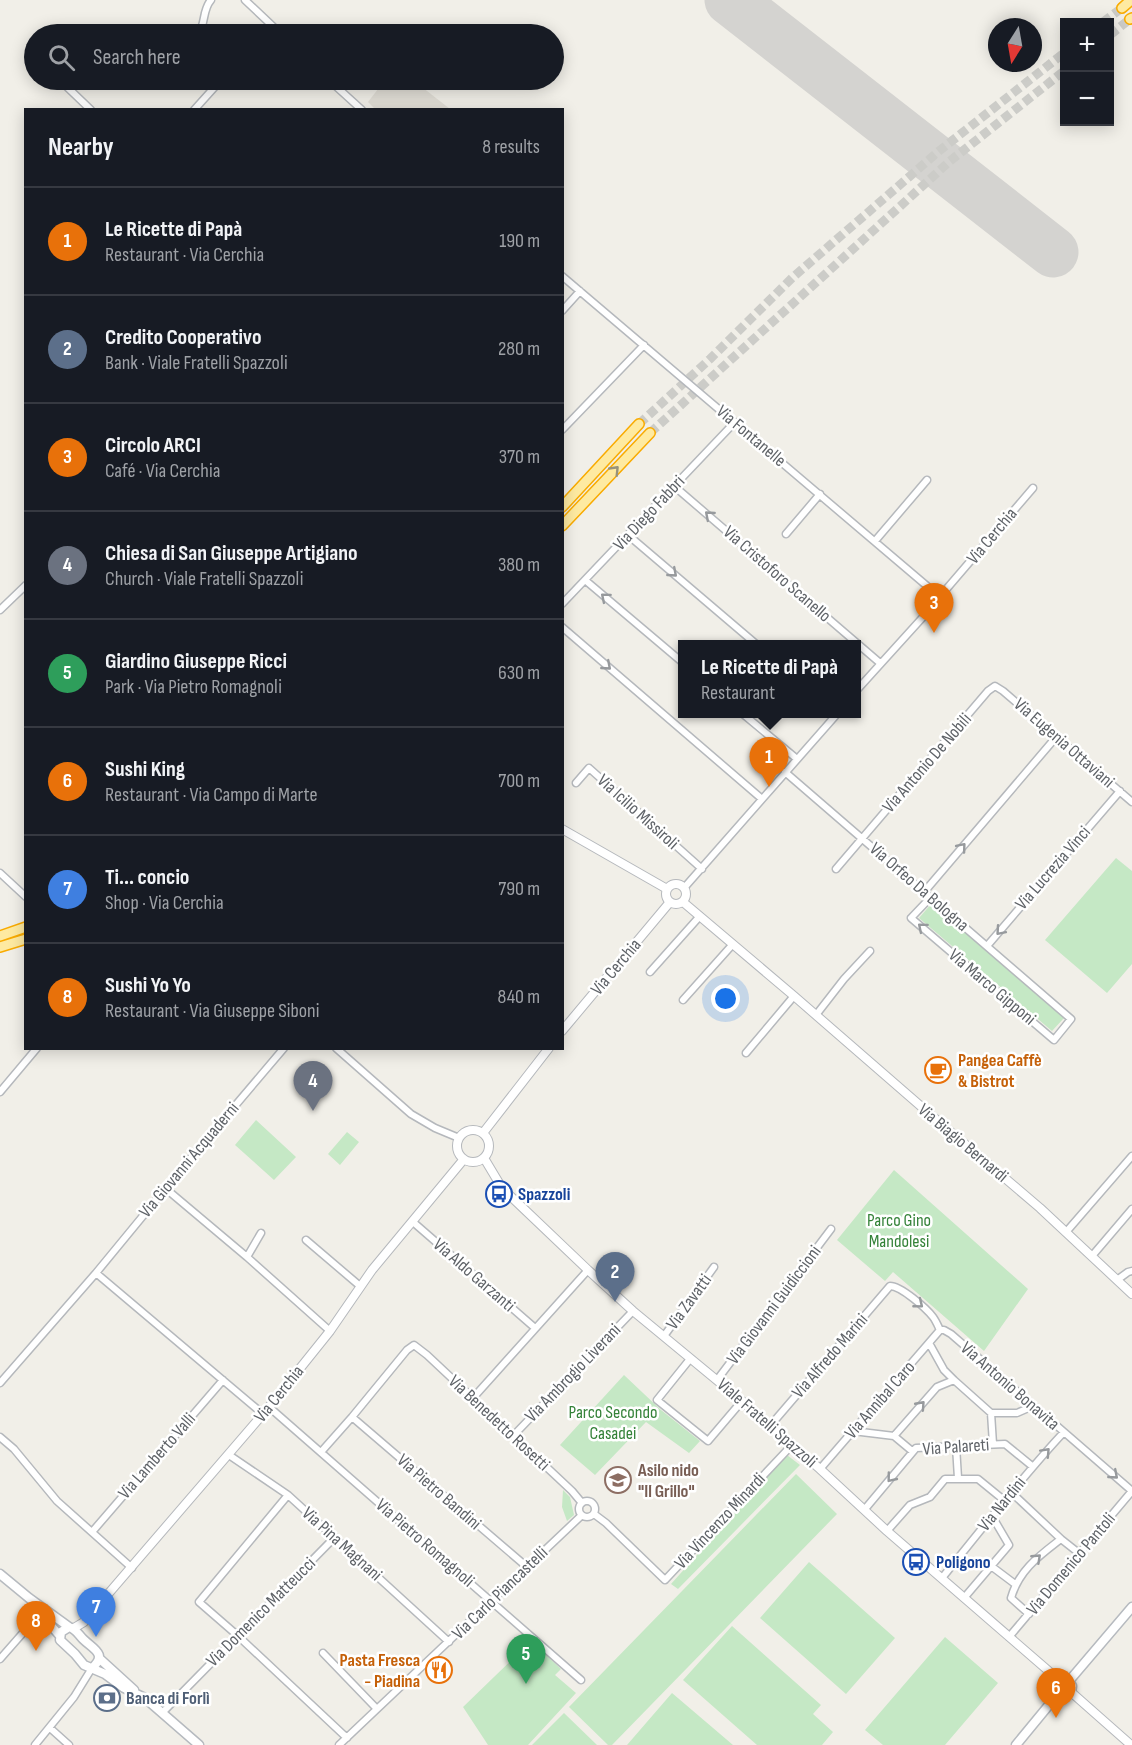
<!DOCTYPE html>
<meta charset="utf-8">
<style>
:root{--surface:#171b24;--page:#242831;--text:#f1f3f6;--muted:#9ea1a6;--line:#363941;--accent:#b45309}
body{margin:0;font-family:"Sofia Sans Condensed",sans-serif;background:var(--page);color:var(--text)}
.controls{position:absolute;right:18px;top:18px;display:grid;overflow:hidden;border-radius:0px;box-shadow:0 3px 15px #0003}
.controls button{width:54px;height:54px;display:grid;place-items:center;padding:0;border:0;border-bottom:2px solid var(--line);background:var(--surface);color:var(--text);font:30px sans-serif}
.compass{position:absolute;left:988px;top:18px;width:54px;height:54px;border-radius:50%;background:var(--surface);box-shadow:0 3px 15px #0003;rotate:191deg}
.you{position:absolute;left:726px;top:999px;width:21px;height:21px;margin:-15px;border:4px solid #fff;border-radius:50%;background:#1a73e8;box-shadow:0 0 0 9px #1a73e833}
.badge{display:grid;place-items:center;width:39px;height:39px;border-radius:50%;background:var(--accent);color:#fff;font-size:20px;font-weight:700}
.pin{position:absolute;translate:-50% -50px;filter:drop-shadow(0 2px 3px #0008)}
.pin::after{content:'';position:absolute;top:32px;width:21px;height:18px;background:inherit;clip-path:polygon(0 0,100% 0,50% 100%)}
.popup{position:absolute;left:678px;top:640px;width:183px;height:78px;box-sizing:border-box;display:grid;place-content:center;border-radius:0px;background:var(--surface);filter:drop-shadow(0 2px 4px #0005);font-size:20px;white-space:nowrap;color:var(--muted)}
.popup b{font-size:22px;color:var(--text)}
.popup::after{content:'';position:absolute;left:50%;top:100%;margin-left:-12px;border:12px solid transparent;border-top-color:var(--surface)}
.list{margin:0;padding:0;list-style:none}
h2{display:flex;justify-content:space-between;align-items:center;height:78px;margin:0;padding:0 24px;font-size:26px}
h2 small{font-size:20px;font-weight:400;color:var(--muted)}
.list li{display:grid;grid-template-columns:39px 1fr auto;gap:18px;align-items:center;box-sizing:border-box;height:108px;padding:0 24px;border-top:2px solid var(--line)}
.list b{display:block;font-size:22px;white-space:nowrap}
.list p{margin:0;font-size:20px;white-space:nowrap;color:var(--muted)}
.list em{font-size:20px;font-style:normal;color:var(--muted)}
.icon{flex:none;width:33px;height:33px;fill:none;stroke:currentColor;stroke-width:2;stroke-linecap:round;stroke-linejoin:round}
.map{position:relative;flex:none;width:1132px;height:1745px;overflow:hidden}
.search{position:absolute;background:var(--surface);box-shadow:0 3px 15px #0003;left:24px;top:24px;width:540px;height:66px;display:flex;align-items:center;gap:15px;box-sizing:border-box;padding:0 21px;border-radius:33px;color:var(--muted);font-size:22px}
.panel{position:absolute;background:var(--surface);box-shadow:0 3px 15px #0003;left:24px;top:108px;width:540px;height:942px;border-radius:0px}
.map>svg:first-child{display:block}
.education{fill:#e1ded6}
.green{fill:#c5e8c5}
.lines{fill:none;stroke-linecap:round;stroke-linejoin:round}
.runway{stroke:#d4d3d0;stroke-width:51}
.trunk-tunnel{stroke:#ccccc8;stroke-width:9;stroke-dasharray:9 4.5;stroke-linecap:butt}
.minor-casing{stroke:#b5b8bc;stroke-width:9}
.tertiary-casing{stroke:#b5b8bc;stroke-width:10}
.secondary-casing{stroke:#b6babf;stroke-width:11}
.trunk-casing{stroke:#f9ab00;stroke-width:12}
.minor{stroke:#fff;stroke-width:6}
.tertiary{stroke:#fff;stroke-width:8}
.secondary{stroke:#fff;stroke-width:8}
.trunk{stroke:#feeaa1;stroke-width:9}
.oneway{stroke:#97927c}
.oneway2{stroke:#979a9d}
.labels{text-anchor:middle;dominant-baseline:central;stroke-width:5;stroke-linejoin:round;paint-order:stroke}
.street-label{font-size:18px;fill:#5f6368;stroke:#fff}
.food-label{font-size:18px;font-weight:bold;fill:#c56008;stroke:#fff;text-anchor:start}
.transit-label{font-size:18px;font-weight:bold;fill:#164399;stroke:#fff;text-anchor:start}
.park-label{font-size:18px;fill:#348238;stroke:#fff}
.education-label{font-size:18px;font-weight:bold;fill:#785e54;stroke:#fff;text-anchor:start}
.service-label{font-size:18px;font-weight:bold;fill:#4e5e75;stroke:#fff;text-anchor:start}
</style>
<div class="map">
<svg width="1132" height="1745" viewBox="0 0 1132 1745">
<rect width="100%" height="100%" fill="#f1efe8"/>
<!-- education -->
<path class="education" d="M385 80H413L450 109H375L368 102Z"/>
<!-- green -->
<path class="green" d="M1116 858 1132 871V964L1107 993 1045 940Z
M932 903 1064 1018 1052 1031 919 918Z
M256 1120 296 1157 274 1180 235 1145Z
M347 1132 359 1142 340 1165 328 1154Z
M894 1170 1028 1289 984 1351 893 1272 885 1281 837 1240Z
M624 1375 661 1410 700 1441 689 1453 646 1422 595 1475 560 1445Z
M787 1455 800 1465 678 1589 671 1584Z
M796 1474 837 1514 612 1745H608L569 1707Z
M563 1490 570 1497 574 1515 567 1521 562 1507Z
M809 1562 895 1638 846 1694 760 1618Z
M732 1626 821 1705 813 1714 833 1732 822 1745H757L683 1680Z
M945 1637 998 1683 945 1745H883L865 1730Z
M531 1641 561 1669 555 1675 576 1693 528 1745H488L463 1707Z
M672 1693 733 1745H627Z
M564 1713 597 1745H532Z"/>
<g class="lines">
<!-- runway -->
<path class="runway" d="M730 0 1053 252"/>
<!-- trunk-tunnel -->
<path class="trunk-tunnel" d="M1103 22 1122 8
M1110 35 1130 19
M639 424 710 359 792 278 939 151 1064 53
M650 433 950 161 1064 71"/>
<defs>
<path id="minor" d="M245 0 281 34
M198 34C206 24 202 10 211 0
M261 34 270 24
M329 80 362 110
M65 85 91 110
M194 110 221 80
M562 276 927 586 934 593 935 598
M562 311 580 291
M562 430 644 345
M674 486 880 663
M786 534 820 494
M628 535 756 644
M875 541 927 480
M585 580 682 662
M562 604 735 422
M0 610 26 585
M562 627 762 799
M856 691 933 606 935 598 943 593 1033 488
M743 714 797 759
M785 772 1071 1019 1054 1040 911 918 931 897
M576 783 589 768 702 869
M836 869 988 691 995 686 1003 691 1132 802
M0 873 26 897
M684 888 837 714
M925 891 1057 736
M987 946 1120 791
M650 972 700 916
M683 1000 733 944
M816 1015 844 979 870 951
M336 1048 411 1114 435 1128 459 1138
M746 1053 794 996
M0 1092 37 1048
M165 1188 247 1257
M413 1222 535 1328
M1067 1231 1132 1156
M261 1233 247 1257 330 1331
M306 1240 360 1286
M1092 1256 1132 1209
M96 1273 184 1166 284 1048
M1117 1280 1128 1272 1132 1271
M940 1330H944L951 1334 1132 1491
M664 1336 714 1267
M929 1343 944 1370 954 1380 991 1413H1017L1033 1406
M690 1359 657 1400 708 1441 742 1401
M717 1380 831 1229
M0 1383 96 1273 263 1414
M473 1398 588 1270
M269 1407 581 1680
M991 1413 993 1444
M352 1417 527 1567
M770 1426 890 1286C901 1286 926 1308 933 1317 936 1321 938 1326 940 1330
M853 1431 894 1436
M513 1436 633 1311
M894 1436 937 1387 954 1380
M894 1436 912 1451
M0 1437 14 1449 57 1501 132 1568
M956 1446 958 1478
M321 1452 352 1417 407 1350 414 1345 427 1355 572 1491 582 1503
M229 1455 288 1495 449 1642
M820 1469 940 1330
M1012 1493 1061 1539 1080 1554
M288 1495 199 1602 237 1635 347 1738
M579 1509a8 8 0 1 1 16 0a8 8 0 1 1-16 0Z
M865 1509 916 1448 1005 1444 1032 1466
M594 1514 606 1523 665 1580 792 1445
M887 1531 910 1505 930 1497 945 1479H978L1005 1501
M92 1532 223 1380
M991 1566 1015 1584
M942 1578C982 1529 1021 1478 1064 1432
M964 1598 1009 1545 992 1516
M1029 1614 1011 1598C1019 1570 1039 1556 1061 1539
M1009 1637 1132 1491
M323 1653 377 1709
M0 1659 36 1618 42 1615
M162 1713 335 1537
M50 1728 69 1745
M35 1745 74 1697 92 1668
M339 1745 582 1515"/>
<path id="tertiary" d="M562 829 667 889
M666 894a10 10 0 1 1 20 0a10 10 0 1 1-20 0Z
M683 902 794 996 939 1122 1040 1208 1132 1294
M562 1031 670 902
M457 1146a16 16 0 1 1 32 0a16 16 0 1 1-32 0Z
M483 1133 549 1048
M484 1158 502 1188 588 1270 633 1311 742 1401 820 1469 887 1531 1059 1680
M74 1628 84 1622 269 1407 330 1331 372 1270 464 1159
M1071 1692 1131 1745"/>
<path id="secondary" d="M0 1574 29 1598 69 1627C76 1629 78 1634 83 1639 93 1649 108 1654 92 1668
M36 1608 60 1636
M69 1627 61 1632 60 1640 75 1654 84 1665 105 1674 124 1688 145 1698 199 1745
M100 1659 134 1690
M1069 1681 1132 1607
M1058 1694 1055 1690 1057 1682 1064 1679 1069 1681
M1058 1694 1064 1696 1071 1692 1072 1686 1069 1681
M1016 1745 1058 1694"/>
<path id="trunk" d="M1122 8 1131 0
M1130 19 1132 18
M562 507 639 424
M562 526 650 433
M0 936 26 927
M0 947 26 939"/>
</defs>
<!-- minor casing -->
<use href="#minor" class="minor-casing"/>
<!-- tertiary casing -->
<use href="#tertiary" class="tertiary-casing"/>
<!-- secondary casing -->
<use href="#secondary" class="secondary-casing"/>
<!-- trunk casing -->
<use href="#trunk" class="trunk-casing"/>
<!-- minor -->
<use href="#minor" class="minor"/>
<!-- tertiary -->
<use href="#tertiary" class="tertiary"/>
<!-- secondary -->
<use href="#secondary" class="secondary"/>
<!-- trunk -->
<use href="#trunk" class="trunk"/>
</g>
<!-- one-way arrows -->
<defs><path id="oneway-chevron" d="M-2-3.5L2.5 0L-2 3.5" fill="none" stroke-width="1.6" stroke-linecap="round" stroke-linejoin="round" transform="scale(1.5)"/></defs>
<use class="oneway" href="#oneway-chevron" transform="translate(615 470) rotate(-46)"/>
<g class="oneway2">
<use href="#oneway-chevron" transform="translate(709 515) rotate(-139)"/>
<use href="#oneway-chevron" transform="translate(673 573) rotate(41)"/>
<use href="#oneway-chevron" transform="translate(605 597) rotate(-140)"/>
<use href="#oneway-chevron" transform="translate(607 666) rotate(41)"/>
<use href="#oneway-chevron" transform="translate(962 847) rotate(-50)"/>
<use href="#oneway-chevron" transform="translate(922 927) rotate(-140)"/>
<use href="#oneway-chevron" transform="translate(1000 931) rotate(131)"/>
<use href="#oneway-chevron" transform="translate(919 1304) rotate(39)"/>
<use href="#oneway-chevron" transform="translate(921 1405) rotate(-48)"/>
<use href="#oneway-chevron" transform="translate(1046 1452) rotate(-47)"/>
<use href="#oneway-chevron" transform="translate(1114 1475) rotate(41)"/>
<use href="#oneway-chevron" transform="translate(891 1478) rotate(129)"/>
<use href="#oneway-chevron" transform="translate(1037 1558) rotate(-43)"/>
</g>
<!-- icons -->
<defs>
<symbol id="cafe-ring" viewBox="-11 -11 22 22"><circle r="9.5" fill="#fff" stroke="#e8710a" stroke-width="1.5"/><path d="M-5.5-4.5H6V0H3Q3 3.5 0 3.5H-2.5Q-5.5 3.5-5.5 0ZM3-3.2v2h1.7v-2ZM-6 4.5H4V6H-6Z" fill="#e8710a"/></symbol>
<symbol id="bus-ring" viewBox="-11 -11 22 22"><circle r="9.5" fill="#fff" stroke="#1a4fb4" stroke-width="1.5"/><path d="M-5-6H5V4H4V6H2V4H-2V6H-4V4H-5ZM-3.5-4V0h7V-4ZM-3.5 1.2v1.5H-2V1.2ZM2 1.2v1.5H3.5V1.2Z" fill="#1a4fb4"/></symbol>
<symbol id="school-ring" viewBox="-11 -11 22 22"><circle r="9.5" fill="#fff" stroke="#8d6e63" stroke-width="1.5"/><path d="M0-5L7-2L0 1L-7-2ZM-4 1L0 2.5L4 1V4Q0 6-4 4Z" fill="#8d6e63"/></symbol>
<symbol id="restaurant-ring" viewBox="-11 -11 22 22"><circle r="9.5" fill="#fff" stroke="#e8710a" stroke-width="1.5"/><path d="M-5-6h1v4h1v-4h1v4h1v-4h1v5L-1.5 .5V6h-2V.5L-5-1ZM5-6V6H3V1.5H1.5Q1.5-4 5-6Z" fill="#e8710a"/></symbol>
<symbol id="bank-ring" viewBox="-11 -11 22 22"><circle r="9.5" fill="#fff" stroke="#5c6f8a" stroke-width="1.5"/><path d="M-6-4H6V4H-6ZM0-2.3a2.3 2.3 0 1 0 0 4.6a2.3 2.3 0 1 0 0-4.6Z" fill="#5c6f8a"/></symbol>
</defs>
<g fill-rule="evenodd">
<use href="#cafe-ring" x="923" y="1055" width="30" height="30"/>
<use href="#bus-ring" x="484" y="1179" width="30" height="30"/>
<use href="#school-ring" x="603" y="1465" width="30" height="30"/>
<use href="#bus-ring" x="901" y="1547" width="30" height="30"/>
<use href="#restaurant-ring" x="424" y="1655" width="30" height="30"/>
<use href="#bank-ring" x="92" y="1683" width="30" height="30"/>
</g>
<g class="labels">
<!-- street labels -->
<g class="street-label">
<text transform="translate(751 436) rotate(40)">Via Fontanelle</text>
<text transform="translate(649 513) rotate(-47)">Via Diego Fabbri</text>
<text transform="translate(992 536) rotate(-50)">Via Cerchia</text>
<text transform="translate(777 574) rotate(41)">Via Cristoforo Scanello</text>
<text transform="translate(1064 743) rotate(41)">Via Eugenia Ottaviani</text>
<text transform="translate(927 763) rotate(-49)">Via Antonio De Nobili</text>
<text transform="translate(638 812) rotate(42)">Via Icilio Missiroli</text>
<text transform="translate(1053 868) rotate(-49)">Via Lucrezia Vinci</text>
<text transform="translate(919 887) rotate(41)">Via Orfeo Da Bologna</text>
<text transform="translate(616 967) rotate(-50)">Via Cerchia</text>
<text transform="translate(992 987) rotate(40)">Via Marco Gipponi</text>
<text transform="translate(963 1143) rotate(40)">Via Biagio Bernardi</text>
<text transform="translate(189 1160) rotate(-50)">Via Giovanni Acquaderni</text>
<text transform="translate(474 1275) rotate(41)">Via Aldo Garzanti</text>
<text transform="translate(689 1302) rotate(-54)">Via Zavatti</text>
<text transform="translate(774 1305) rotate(-53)">Via Giovanni Guidiccioni</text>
<text transform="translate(830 1356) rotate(-49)">Via Alfredo Marini</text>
<text transform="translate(573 1373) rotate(-46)">Via Ambrogio Liverani</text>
<text transform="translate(1010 1386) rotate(41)">Via Antonio Bonavita</text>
<text transform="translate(279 1394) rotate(-51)">Via Cerchia</text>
<text transform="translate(880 1400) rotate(-49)">Via Annibal Caro</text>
<text transform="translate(499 1423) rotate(43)">Via Benedetto Rosetti</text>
<text transform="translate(767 1423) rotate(41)">Viale Fratelli Spazzoli</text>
<text transform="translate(956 1447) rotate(-4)">Via Palareti</text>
<text transform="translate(157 1456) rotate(-49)">Via Lamberto Valli</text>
<text transform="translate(439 1492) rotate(41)">Via Pietro Bandini</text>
<text transform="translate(1002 1504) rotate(-51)">Via Nardini</text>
<text transform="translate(720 1521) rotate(-47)">Via Vincenzo Minardi</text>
<text transform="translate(425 1543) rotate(41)">Via Pietro Romagnoli</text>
<text transform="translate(342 1544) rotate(42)">Via Pina Magnani</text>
<text transform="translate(1071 1564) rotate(-50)">Via Domenico Pantoli</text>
<text transform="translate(500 1593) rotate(-44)">Via Carlo Piancastelli</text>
<text transform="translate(261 1612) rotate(-45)">Via Domenico Matteucci</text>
</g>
<!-- food labels -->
<g class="food-label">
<text x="958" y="1060">Pangea Caffè<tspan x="958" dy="21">&amp; Bistrot</tspan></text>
<text x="420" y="1660" text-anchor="end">Pasta Fresca<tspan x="420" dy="21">- Piadina</tspan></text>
</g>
<!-- transit labels -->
<g class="transit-label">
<text x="518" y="1194">Spazzoli</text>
<text x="936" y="1562">Poligono</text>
</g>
<!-- park labels -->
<g class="park-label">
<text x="899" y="1220">Parco Gino<tspan x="899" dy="21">Mandolesi</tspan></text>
<text x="613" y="1412">Parco Secondo<tspan x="613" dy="21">Casadei</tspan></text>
</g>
<!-- education labels -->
<g class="education-label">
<text x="638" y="1470">Asilo nido<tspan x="638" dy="21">"Il Grillo"</tspan></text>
</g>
<!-- service labels -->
<g class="service-label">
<text x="126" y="1698">Banca di Forlì</text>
</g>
</g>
</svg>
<div class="controls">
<button>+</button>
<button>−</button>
</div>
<svg class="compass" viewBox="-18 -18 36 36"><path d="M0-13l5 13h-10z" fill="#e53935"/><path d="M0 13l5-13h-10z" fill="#9ea1a6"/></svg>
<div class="you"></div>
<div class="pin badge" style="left:769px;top:787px;background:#e8710a">1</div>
<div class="popup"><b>Le Ricette di Papà</b>Restaurant</div>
<div class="pin badge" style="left:615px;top:1302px;background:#5c6f8a">2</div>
<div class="pin badge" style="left:934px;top:633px;background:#e8710a">3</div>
<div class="pin badge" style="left:313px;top:1111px;background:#6b7280">4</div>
<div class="pin badge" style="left:526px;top:1684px;background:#2e9e5b">5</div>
<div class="pin badge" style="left:1056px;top:1718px;background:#e8710a">6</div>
<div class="pin badge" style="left:96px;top:1637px;background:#3f7fe0">7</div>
<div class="pin badge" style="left:36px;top:1651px;background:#e8710a">8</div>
<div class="search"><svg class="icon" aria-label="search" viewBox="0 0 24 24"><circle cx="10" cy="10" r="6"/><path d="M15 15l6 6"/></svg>Search here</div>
<section class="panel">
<h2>Nearby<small>8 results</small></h2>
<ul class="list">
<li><span class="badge" style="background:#e8710a">1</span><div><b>Le Ricette di Papà</b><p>Restaurant · Via Cerchia</p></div><em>190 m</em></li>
<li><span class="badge" style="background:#5c6f8a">2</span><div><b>Credito Cooperativo</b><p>Bank · Viale Fratelli Spazzoli</p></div><em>280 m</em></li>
<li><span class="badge" style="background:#e8710a">3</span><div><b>Circolo ARCI</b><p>Café · Via Cerchia</p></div><em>370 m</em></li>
<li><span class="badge" style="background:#6b7280">4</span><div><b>Chiesa di San Giuseppe Artigiano</b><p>Church · Viale Fratelli Spazzoli</p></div><em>380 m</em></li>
<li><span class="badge" style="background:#2e9e5b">5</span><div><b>Giardino Giuseppe Ricci</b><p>Park · Via Pietro Romagnoli</p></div><em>630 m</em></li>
<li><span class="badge" style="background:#e8710a">6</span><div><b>Sushi King</b><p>Restaurant · Via Campo di Marte</p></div><em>700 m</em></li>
<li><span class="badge" style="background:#3f7fe0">7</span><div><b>Ti... concio</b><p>Shop · Via Cerchia</p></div><em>790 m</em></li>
<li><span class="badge" style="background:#e8710a">8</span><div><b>Sushi Yo Yo</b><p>Restaurant · Via Giuseppe Siboni</p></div><em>840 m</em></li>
</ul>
</section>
</div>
